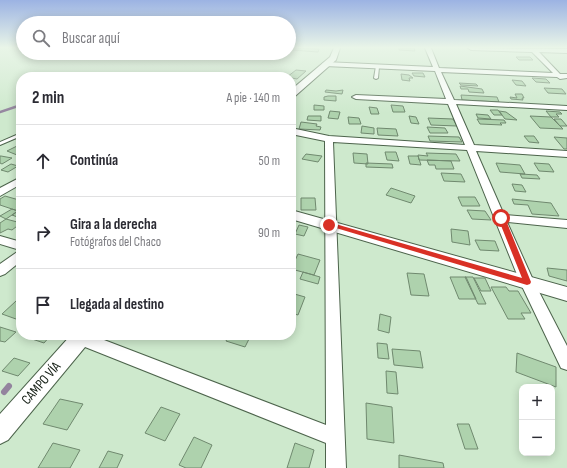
<!DOCTYPE html>
<html lang="es">
<meta charset="utf-8">
<style>
:root{--surface:#fff;--page:#f2f2f3;--text:#2b2b33;--muted:#7c7c81;--line:#e1e1e2}
body{margin:0;font-family:"Sofia Sans Condensed",sans-serif;background:var(--page);color:var(--text)}
.controls{position:absolute;right:12px;bottom:12px;display:grid;overflow:hidden;border-radius:8px;box-shadow:0 2px 10px #0003}
.controls button{width:36px;height:36px;display:grid;place-items:center;padding:0;border:0;border-bottom:1px solid var(--line);background:var(--surface);color:var(--text);font:20px sans-serif}
.stop{position:absolute;width:12px;height:12px;margin:-9px;border:3px solid #d93025;border-radius:50%;background:#fff}
.stop.end{background:#d93025;border-color:#fff;box-shadow:0 1px 4px #0008}
.list{margin:0;padding:0;list-style:none}
h2{display:flex;justify-content:space-between;align-items:center;height:52px;margin:0;padding:0 16px;font-size:17px}
h2 small{font-size:13px;font-weight:400;color:var(--muted)}
.list li{display:grid;grid-template-columns:26px 1fr auto;gap:12px;align-items:center;box-sizing:border-box;height:72px;padding:0 16px;border-top:1px solid var(--line)}
.list b{display:block;font-size:15px;white-space:nowrap}
.list p{margin:0;font-size:13px;white-space:nowrap;color:var(--muted)}
.list em{font-size:13px;font-style:normal;color:var(--muted)}
.icon{flex:none;width:22px;height:22px;fill:none;stroke:currentColor;stroke-width:2;stroke-linecap:round;stroke-linejoin:round}
.map{position:relative;flex:none;width:567px;height:468px;overflow:hidden}
.search{position:absolute;background:var(--surface);box-shadow:0 2px 10px #0003;left:16px;top:16px;width:280px;height:44px;display:flex;align-items:center;gap:10px;box-sizing:border-box;padding:0 14px;border-radius:22px;color:var(--muted);font-size:15px}
.panel{position:absolute;background:var(--surface);box-shadow:0 2px 10px #0003;left:16px;top:72px;width:280px;height:268px;border-radius:16px}
.map>svg:first-child{display:block}
.lines{fill:none;stroke-linecap:round;stroke-linejoin:round}
.stream-far1{stroke:#93849e;stroke-width:2.5}
.stream{stroke:#93849e;stroke-width:6}
.building{fill:#aed2ad;stroke:#70896f}
.service-casing{stroke:#4d644c;stroke-width:2}
.minor-casing{stroke:#4d644c;stroke-width:2}
.tertiary-casing{stroke:#4d644c;stroke-width:2}
.service{fill:#fff;fill-rule:evenodd}
.minor{fill:#fff;fill-rule:evenodd}
.tertiary{fill:#fff;fill-rule:evenodd}
.route{fill:#d93025}
.labels{text-anchor:middle;dominant-baseline:central;stroke-width:4;stroke-linejoin:round;paint-order:stroke}
.near-street-label{font-size:14px;fill:#111b11;stroke:#fff}
</style>
<div class="map">
<svg width="567" height="468" viewBox="0 0 567 468">
<rect width="100%" height="100%" fill="#cee9cd"/>
<g class="lines">
<!-- stream-far1 -->
<path class="stream-far1" d="M0 112 21 105"/>
<!-- stream -->
<path class="stream" d="M4 392 9 386"/>
</g>
<!-- building -->
<path class="building" d="M293 48H295L319 49 318 52 292 50Z
M399 48H414L415 51 399 50Z
M516 57H530L533 60H519Z
M296 70 306 71 297 79 287 77Z
M412 73H423L425 77 414 76Z
M401 74 409 75 413 78H409L410 81 402 80Z
M532 78 546 79 550 83 536 82Z
M512 80 522 81 526 86 516 85Z
M459 83 476 84 478 86 461 85Z
M460 86 482 89 484 93 469 92 468 89H461Z
M544 88 562 89 566 94 548 93Z
M326 90 336 91 343 90 342 94 325 92Z
M515 94H522L524 98H522L523 100 511 99 510 97 517 98Z
M461 95 497 97 499 102 462 100Z
M328 96H336V101L324 100V97Z
M314 105 324 106V110H314Z
M391 105 403 106 405 112H393Z
M369 107 377 108 379 114H371Z
M490 110H498L502 115H494Z
M330 111 340 112 338 119 328 118Z
M499 111 506 112 517 120 505 119Z
M546 111 560 112 562 114H556L559 117H551Z
M476 114 488 115 491 119 478 118Z
M308 116H321V121L307 120Z
M409 116 416 117 419 124 411 123Z
M530 116 551 117 563 129 540 128Z
M348 117 359 118 361 124H349Z
M428 118 453 119 457 126 431 125Z
M477 119 504 120 506 123H500L502 125 480 124Z
M554 119H561L567 126H560Z
M301 122 317 124 316 126 321 127 320 130 299 129Z
M362 126 374 128V134L361 133Z
M427 127 445 128 448 133H430Z
M377 128 396 129 398 136 378 135Z
M428 136 459 137 462 142 430 141Z
M524 136H534L539 143 529 142Z
M554 137 567 138V149H564Z
M17 146 21 148V153L17 155 7 151Z
M385 152H396L399 161 387 160Z
M353 153 367 154 368 164 354 163Z
M426 153 456 154 460 161 419 160 418 155 428 156Z
M306 154 322 156 318 162 302 159Z
M0 156H1L12 158 2 164 0 163Z
M408 156H418L421 165 410 164Z
M427 160 451 161 454 169H436L435 165H429Z
M366 163 392 164 393 168 366 167Z
M496 163 520 165 525 174 500 172Z
M534 163 549 164 554 172 539 171Z
M11 164 18 166 8 172 1 170Z
M441 173 461 174 465 182 444 181Z
M520 174 537 175 540 179 522 178Z
M512 184 522 185 526 192 515 191Z
M391 188 415 196 411 203 386 195Z
M5 196 19 200 21 199V209L18 211 0 205V199Z
M458 197H475L480 206H462Z
M301 198H315L316 210H301Z
M512 199 551 203 559 216 532 214 528 205 514 204Z
M12 209 18 211 6 219 0 216Z
M467 210 485 211 491 220 472 219Z
M18 211 21 212 20 218 12 215Z
M6 219 21 223 12 230 8 229 0 233V223Z
M299 225 308 227 304 236 295 234Z
M451 229 468 231 470 245 452 242Z
M475 240 495 241 499 251 480 250Z
M298 254 320 260 314 275 291 269Z
M547 268 567 270V281L549 276Z
M303 272 320 277 318 284 300 279Z
M407 273 424 274 429 296 411 295Z
M450 277H466L476 299H459Z
M465 277H473L486 304H478Z
M474 278H485L491 291H481Z
M491 287H506L509 291H518L531 313H521L525 319H508Z
M291 293 305 297 298 315 291 313Z
M16 301 21 302V314L16 319 2 314Z
M380 314 391 317 389 333 378 330Z
M0 327 16 332 5 342 0 341Z
M36 335H51L44 343 32 339Z
M229 335H251L245 347 226 341Z
M377 343 387 344 389 359 378 358Z
M392 349 420 351 423 368 394 365Z
M517 353 556 367V387L516 372Z
M14 358 30 363 18 376 2 371Z
M386 371 396 372 398 394 387 393Z
M60 399 83 404 67 430 43 424Z
M366 403 392 407 394 443 367 439Z
M161 407 180 414 165 441 145 433Z
M457 424H469L478 449H465Z
M194 437 212 445 201 468H186L179 465Z
M53 443 80 450 70 468H38Z
M295 443 314 450 309 468H287Z
M108 451 123 455 117 468H99Z
M399 455 443 463 444 468H399Z"/>
<g class="lines">
<defs>
<path id="service" d="M128 53H131L130 54Z
M376 66 379 67 378 78 376 79 374 78Z
M21 133V136L0 145V142Z"/>
<path id="minor" d="M425 48H431L439 68 553 73 532 52 471 50 468 48 567 49V53L539 52 560 74H567V78L560 79 557 77 441 72 454 100 567 106V110L456 104 474 145 567 151V157L476 151 504 215 567 220V228L507 222 534 282 567 346V370L561 368 520 282 467 150 333 142 346 468H326V443L75 343 73 338 75 335H91L326 425 325 141 291 134V128L329 136 465 145 448 104 356 99 352 97 356 95 446 99 435 71 325 66 322 64 325 62 433 67Z
M21 177V184L0 196V188Z
M0 236 21 242V261L5 274 0 276V264L20 250 0 244Z"/>
<path id="tertiary" d="M334 48H340L336 60 294 97 291 98V90L330 57Z
M291 210 567 287V301L291 219Z
M71 335H93L90 341 8 440 0 444V414Z"/>
</defs>
<!-- service casing -->
<use href="#service" class="service-casing"/>
<!-- minor casing -->
<use href="#minor" class="minor-casing"/>
<!-- tertiary casing -->
<use href="#tertiary" class="tertiary-casing"/>
<!-- service -->
<use href="#service" class="service"/>
<!-- minor -->
<use href="#minor" class="minor"/>
<!-- tertiary -->
<use href="#tertiary" class="tertiary"/>
</g>
<!-- sky -->
<linearGradient id="sky" x2="0" y2="1"><stop stop-color="#9cb3e3"/><stop offset="0.42" stop-color="#e9f5e8"/><stop offset="1" stop-color="#e9f5e8" stop-opacity="0"/></linearGradient>
<rect width="567" height="113" fill="url(#sky)"/>
<!-- route -->
<path class="route" d="M501 216 505 218 531 282 530 284 527 285 326 225 332 223 522 278 498 218Z"/>
<g class="labels">
<!-- near-street labels -->
<g class="near-street-label">
<text transform="translate(41 383) rotate(-49)">CAMPO VÍA</text>
</g>
</g>
</svg>
<div class="controls">
<button>+</button>
<button>−</button>
</div>
<div class="stop" style="left:501px;top:218px"></div>
<div class="stop end" style="left:329px;top:225px"></div>
<div class="search"><svg class="icon" aria-label="search" viewBox="0 0 24 24"><circle cx="10" cy="10" r="6"/><path d="M15 15l6 6"/></svg>Buscar aquí</div>
<section class="panel">
<h2>2 min<small>A pie · 140 m</small></h2>
<ul class="list">
<li><svg class="icon" aria-label="ahead" viewBox="0 0 24 24"><path d="M12 20V5M6 11l6-6 6 6"/></svg><div><b>Continúa</b></div><em>50 m</em></li>
<li><svg class="icon" aria-label="right" viewBox="0 0 24 24"><path d="M7 20v-9h11M14 6l5 5-5 5"/></svg><div><b>Gira a la derecha</b><p>Fotógrafos del Chaco</p></div><em>90 m</em></li>
<li><svg class="icon" aria-label="arrive" viewBox="0 0 24 24"><path d="M6 21V4h12l-3 4 3 4H6"/></svg><div><b>Llegada al destino</b></div></li>
</ul>
</section>
</div>
